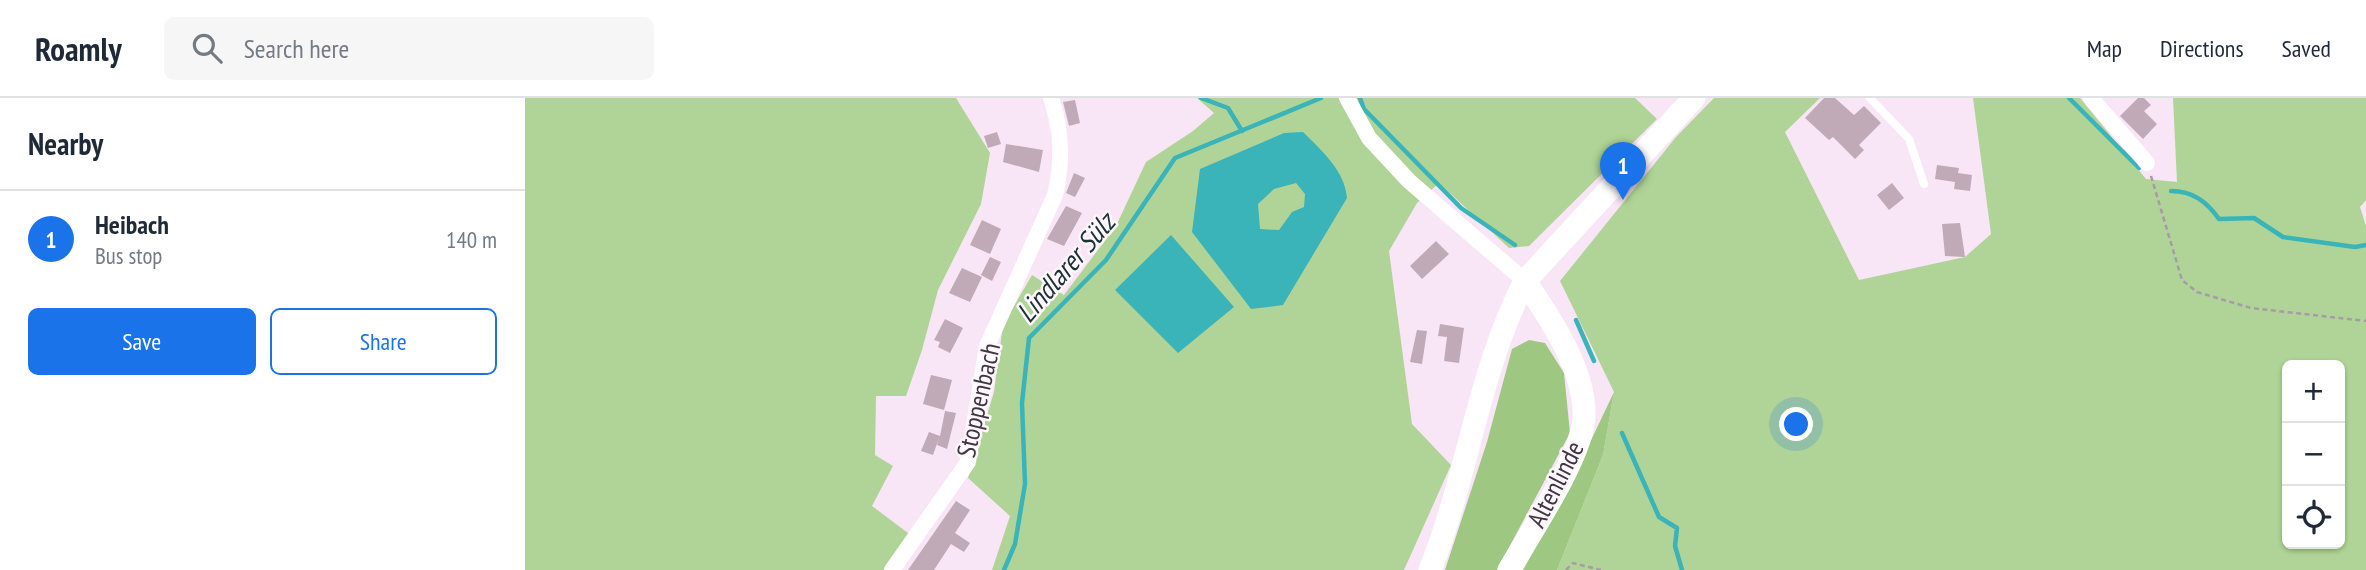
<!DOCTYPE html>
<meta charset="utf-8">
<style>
:root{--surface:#fff;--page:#f6f6f7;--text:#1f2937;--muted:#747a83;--line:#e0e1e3;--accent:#1a73e8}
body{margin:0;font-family:"PT Sans Narrow",sans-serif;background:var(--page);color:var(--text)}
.controls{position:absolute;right:21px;bottom:21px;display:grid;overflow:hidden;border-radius:10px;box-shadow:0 2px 5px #0004}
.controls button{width:63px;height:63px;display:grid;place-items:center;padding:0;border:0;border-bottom:2px solid var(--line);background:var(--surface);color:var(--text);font:35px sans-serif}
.you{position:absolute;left:1272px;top:327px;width:24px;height:24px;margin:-18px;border:5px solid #fff;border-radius:50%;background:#1a73e8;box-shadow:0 0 0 10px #1a73e833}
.badge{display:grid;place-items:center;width:46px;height:46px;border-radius:50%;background:var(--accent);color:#fff;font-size:23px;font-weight:700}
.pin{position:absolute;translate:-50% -58px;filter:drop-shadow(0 2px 4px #0008)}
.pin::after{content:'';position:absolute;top:37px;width:24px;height:21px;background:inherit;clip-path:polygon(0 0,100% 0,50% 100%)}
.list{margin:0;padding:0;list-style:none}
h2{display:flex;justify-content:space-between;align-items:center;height:91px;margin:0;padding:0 28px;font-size:30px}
h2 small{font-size:23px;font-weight:400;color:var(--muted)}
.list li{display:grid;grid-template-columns:46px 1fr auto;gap:21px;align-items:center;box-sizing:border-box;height:98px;padding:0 28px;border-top:2px solid var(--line)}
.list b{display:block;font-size:26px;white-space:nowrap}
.list p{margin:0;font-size:23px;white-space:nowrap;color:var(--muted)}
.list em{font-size:23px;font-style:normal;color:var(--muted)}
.actions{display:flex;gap:14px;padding:21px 28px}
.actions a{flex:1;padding:16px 0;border:2px solid var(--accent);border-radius:10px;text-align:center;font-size:24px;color:var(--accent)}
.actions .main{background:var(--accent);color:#fff}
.icon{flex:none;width:38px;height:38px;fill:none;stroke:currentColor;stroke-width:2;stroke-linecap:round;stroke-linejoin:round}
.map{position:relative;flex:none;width:1841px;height:472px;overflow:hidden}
header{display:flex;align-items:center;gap:42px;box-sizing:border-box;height:98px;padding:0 35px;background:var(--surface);border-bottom:2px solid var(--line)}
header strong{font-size:33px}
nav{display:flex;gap:38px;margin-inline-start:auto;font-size:24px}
.search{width:490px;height:63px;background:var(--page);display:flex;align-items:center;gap:18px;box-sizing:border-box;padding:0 24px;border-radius:10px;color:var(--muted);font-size:26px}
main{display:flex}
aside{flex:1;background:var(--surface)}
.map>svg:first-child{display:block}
.green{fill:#b0d497;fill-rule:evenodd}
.forest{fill:#9ec781}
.water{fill:#3ab4b8;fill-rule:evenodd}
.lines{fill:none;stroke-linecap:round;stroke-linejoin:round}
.stream{stroke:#3ab4b8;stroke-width:4.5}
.building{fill:#c1aab7}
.path{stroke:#a89aa6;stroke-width:2.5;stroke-dasharray:5 3.5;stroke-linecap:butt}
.lane{stroke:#fff;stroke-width:8}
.street{stroke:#fff;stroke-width:16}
.secondary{stroke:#fff;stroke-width:23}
.labels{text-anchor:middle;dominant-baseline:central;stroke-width:5;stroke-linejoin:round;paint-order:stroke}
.street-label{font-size:26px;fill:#3e373d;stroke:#fef6fd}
.water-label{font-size:28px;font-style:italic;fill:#1c3132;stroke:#fef6fd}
</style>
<header>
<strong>Roamly</strong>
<div class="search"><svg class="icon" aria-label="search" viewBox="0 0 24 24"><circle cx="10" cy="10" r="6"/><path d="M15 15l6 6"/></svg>Search here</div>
<nav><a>Map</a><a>Directions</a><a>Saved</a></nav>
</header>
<main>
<aside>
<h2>Nearby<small></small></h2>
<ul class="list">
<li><span class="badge">1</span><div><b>Heibach</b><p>Bus stop</p></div><em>140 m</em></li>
</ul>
<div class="actions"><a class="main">Save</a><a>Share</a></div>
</aside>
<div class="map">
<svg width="1841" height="472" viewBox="0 0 1841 472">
<rect width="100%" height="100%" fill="#f8e5f6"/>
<!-- green -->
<path class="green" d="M0 0H431L465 55 456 106 413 192 397 252 381 298H351L350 357 368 368 347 408 391 441 360 472H0Z
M672 0H1110L1132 21 1004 148 984 150 914 85 892 105 864 153 887 326 926 367 879 472H467L485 418 443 380 469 294 478 227 507 177 539 197 591 128 621 64 668 33 689 15Z
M1189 0H1295L1260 34 1334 182 1440 159 1466 136 1448 0H1555L1621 81 1652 84 1648 0H1841V102L1835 109 1841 128V472H1032L1078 357 1089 294 1035 183 1151 39ZM1762 267H1815V446H1762Z"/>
<!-- forest -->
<path class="forest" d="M1004 242 1020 245 1039 275 1045 335 972 472H920L962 344 987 251Z
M1089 294 1078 357 1032 472H998L1039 399Z"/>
<!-- water -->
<path class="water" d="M778 34C797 53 820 73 822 100L758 207 726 211 667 134 675 71 759 35ZM771 85 780 96 779 109 767 114 754 132 735 131 733 106 749 91Z
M646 137 709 209 653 255 590 192Z"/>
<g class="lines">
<!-- stream -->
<path class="stream" d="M676 0 703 10 717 33
M835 0 839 11 936 110 990 147
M1544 0 1614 70
M1646 93C1668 93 1682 104 1694 121L1729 120 1758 139 1830 149 1841 147
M1051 222 1069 263
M1097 335 1134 419 1152 430 1150 448 1157 472
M479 472 490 446 500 386 497 305 504 240 581 162 650 60 796 0"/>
</g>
<!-- building -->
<path class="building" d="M1299 0H1310L1329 17 1339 8 1356 25 1334 47 1339 52 1330 61 1308 39 1304 42 1280 20Z
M1613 0H1619L1626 7 1619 13 1632 26 1618 41 1595 18Z
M550 2 555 25 544 28 538 4Z
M472 34 476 46 463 50 459 38Z
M481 46 518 52 514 74 478 64Z
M1412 67 1434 70 1433 75 1447 77 1445 93 1429 91 1430 84 1410 81Z
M549 75 560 80 550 99 541 95Z
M1367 85 1379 100 1364 112 1352 97Z
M541 108 557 115 539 148 522 141Z
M457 122 476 131 465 156 445 147Z
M1435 125 1440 159 1420 158 1417 126Z
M911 143 924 156 897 181 885 168Z
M465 159 476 164 467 183 456 177Z
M437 170 457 179 445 204 424 195Z
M420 221 438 230 425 255 413 249 415 244 409 242Z
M915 226 939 230 934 265 919 263 922 239 913 238Z
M892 232 902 233 897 266 885 264Z
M406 277 427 282 419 312 398 306Z
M420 313 431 315 422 351 412 347 414 340 408 357 396 353 404 334 415 338Z
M431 403 445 412 430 435 445 445 439 454 426 446 409 472H383Z"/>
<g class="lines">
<!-- path -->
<path class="path" d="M1626 78 1657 182 1672 194 1726 210 1841 223
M1041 472 1048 465 1076 472"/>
<!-- lane -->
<path class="lane" d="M1345 0 1384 41 1399 86"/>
<!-- street -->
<path class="street" d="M822 0 844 40 884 83 1000 183
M1566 0 1622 65
M367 472 443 364 462 248 530 97C538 63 537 33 526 0"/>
<!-- secondary -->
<path class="secondary" d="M905 472C943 378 953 274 1000 183L1169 0
M984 472C1005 435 1057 359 1059 319 1061 273 1025 220 1000 183"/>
</g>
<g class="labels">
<!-- street labels -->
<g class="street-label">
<text transform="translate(453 302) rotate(-77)">Stoppenbach</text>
<text transform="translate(1030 386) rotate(-63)">Altenlinde</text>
</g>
<!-- water labels -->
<g class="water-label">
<text transform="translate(540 169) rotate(-49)">Lindlarer Sülz</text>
</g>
</g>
</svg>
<div class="controls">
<button>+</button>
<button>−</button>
<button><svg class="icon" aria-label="locate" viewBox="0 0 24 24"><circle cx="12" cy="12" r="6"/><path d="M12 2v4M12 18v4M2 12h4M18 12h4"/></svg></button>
</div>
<div class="you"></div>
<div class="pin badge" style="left:1098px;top:102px">1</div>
</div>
</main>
